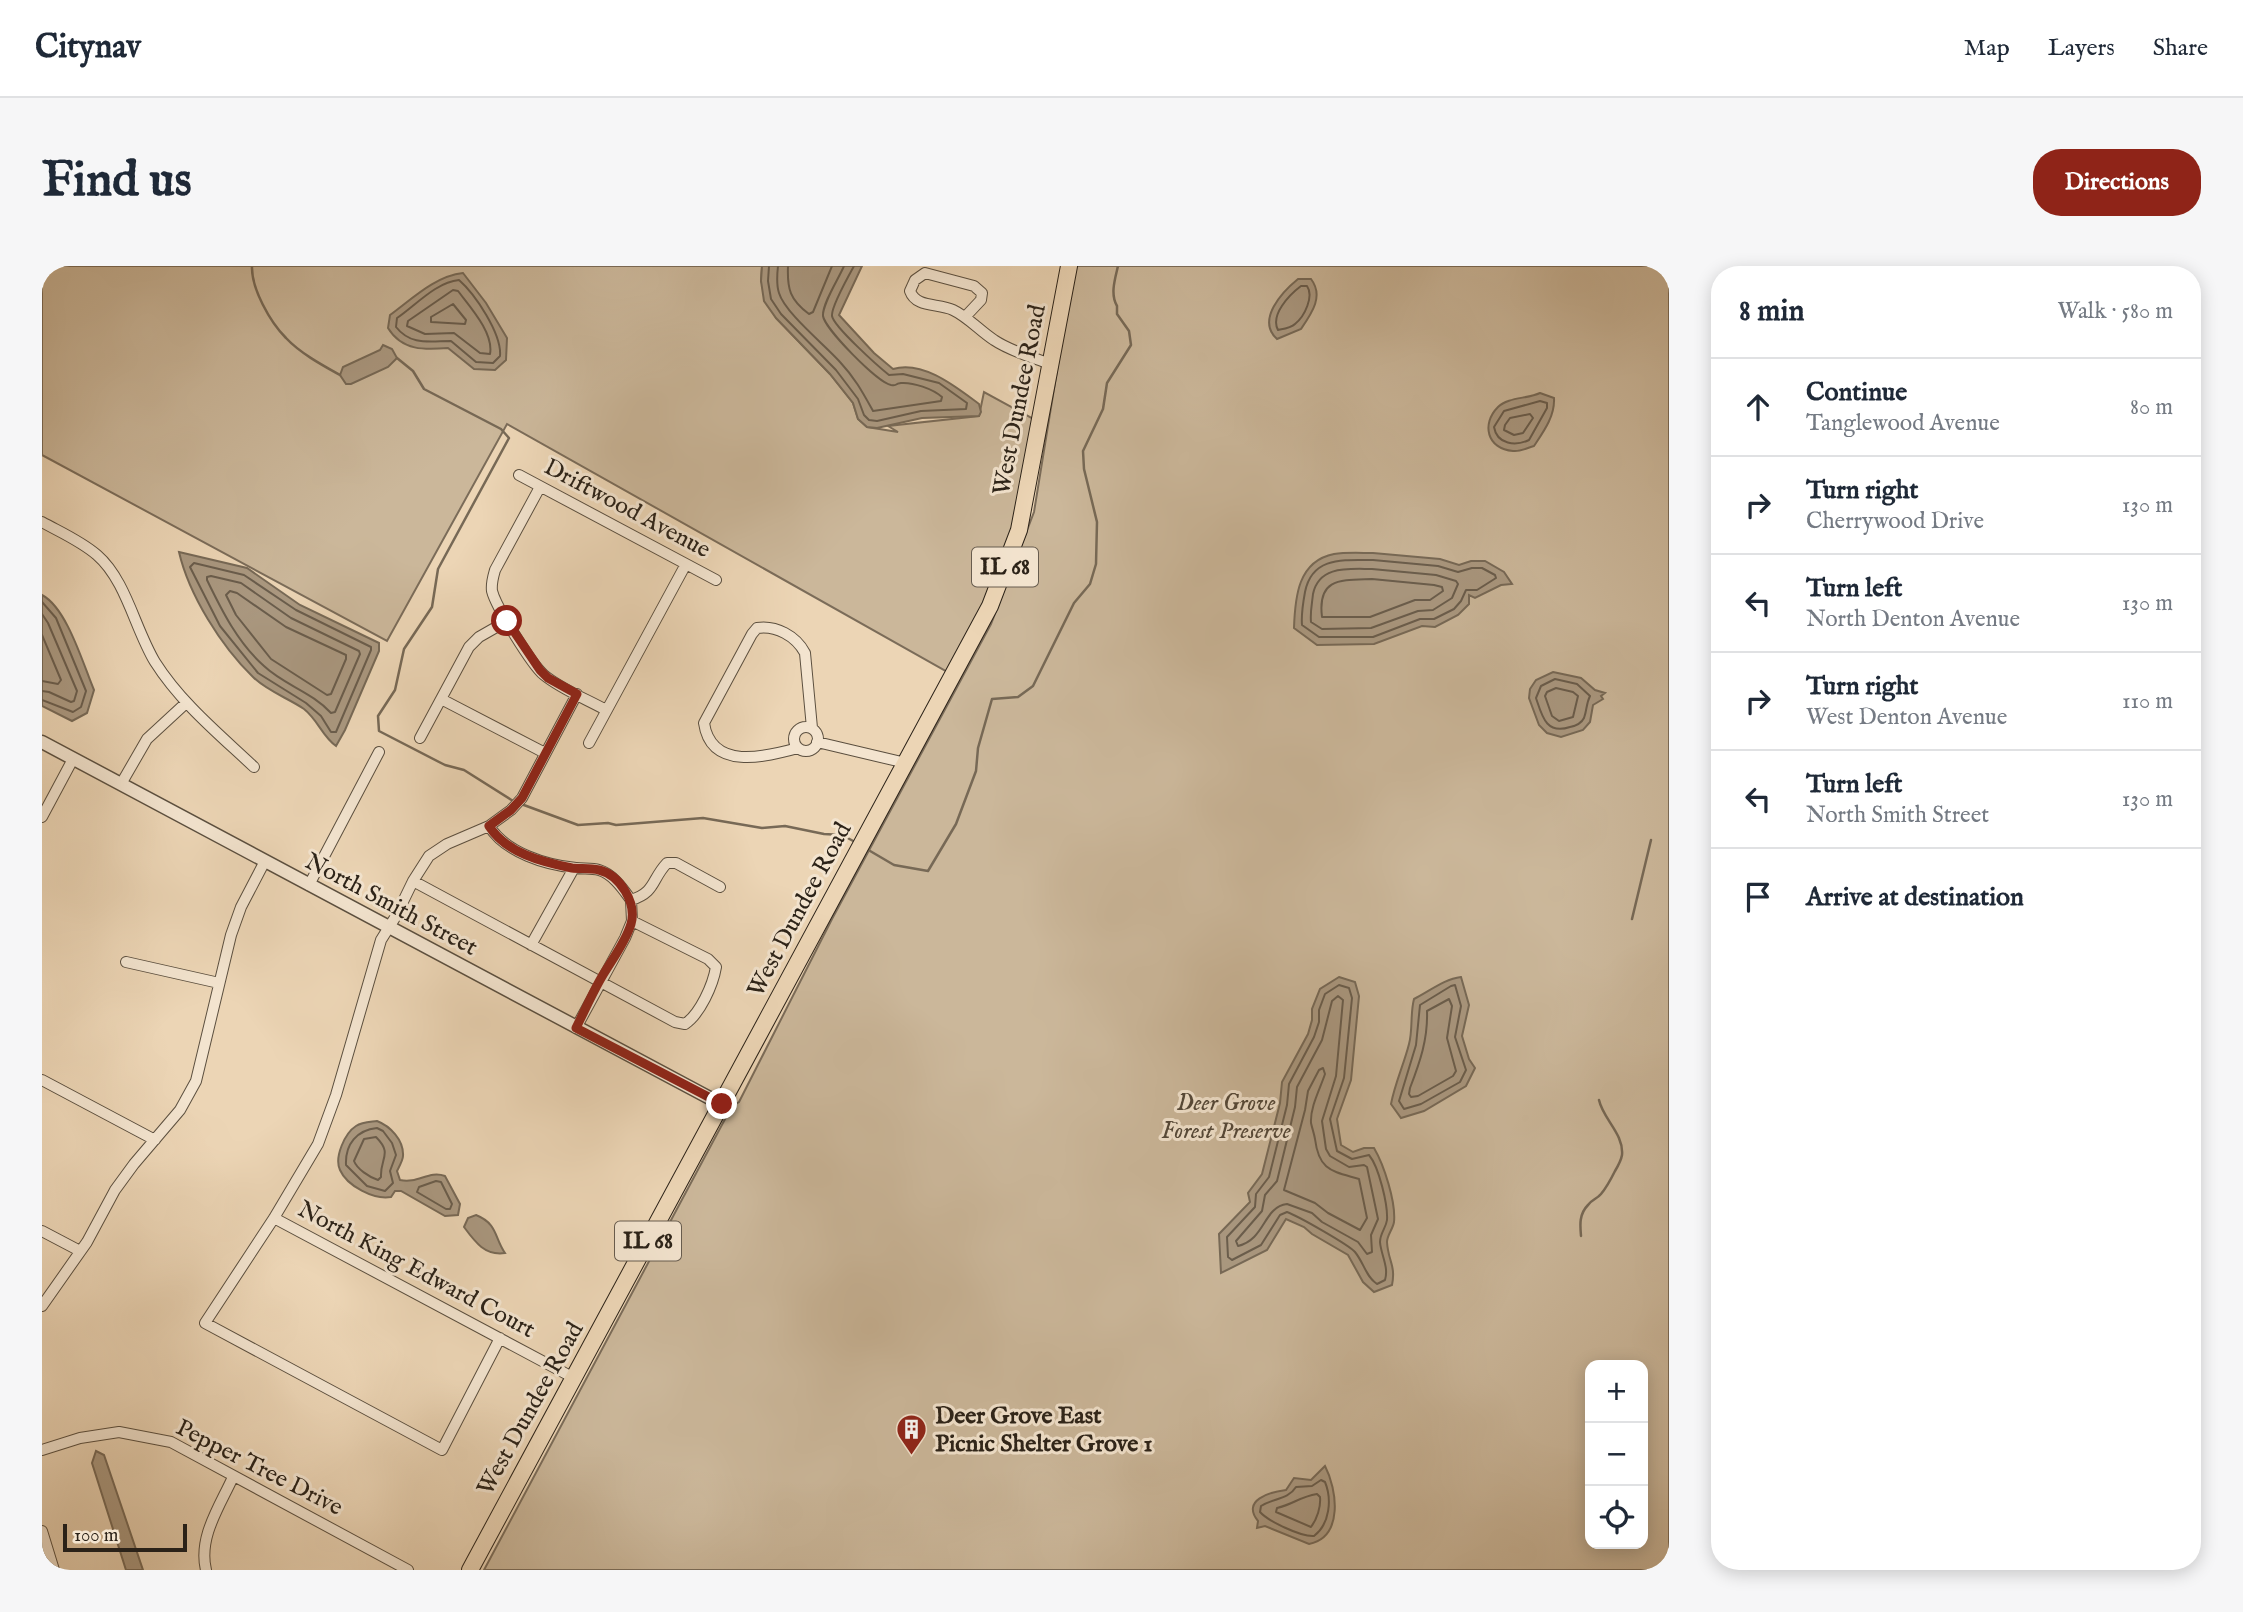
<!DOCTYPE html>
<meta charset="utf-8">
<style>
:root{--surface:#fff;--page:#f6f6f7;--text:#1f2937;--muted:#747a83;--line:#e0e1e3;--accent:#8f2418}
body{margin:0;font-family:"IM FELL English",serif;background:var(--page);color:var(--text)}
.controls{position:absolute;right:21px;bottom:21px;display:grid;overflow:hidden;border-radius:14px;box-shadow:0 4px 18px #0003}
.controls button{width:63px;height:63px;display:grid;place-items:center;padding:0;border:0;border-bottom:2px solid var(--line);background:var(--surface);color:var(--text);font:35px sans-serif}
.scale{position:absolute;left:21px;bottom:18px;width:124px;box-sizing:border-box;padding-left:7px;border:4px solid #2b2218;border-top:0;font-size:19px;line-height:24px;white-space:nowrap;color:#2b2218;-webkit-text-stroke:5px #f3e4cf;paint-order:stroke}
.stop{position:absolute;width:21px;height:21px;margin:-16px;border:5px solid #8f2418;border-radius:50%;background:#fff}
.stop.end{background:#8f2418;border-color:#fff;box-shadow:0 2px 7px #0008}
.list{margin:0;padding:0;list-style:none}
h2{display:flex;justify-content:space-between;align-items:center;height:91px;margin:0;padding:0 28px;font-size:30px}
h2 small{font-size:23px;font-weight:400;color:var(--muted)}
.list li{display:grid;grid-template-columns:46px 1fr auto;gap:21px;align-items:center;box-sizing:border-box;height:98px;padding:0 28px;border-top:2px solid var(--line)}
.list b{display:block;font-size:26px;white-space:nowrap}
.list p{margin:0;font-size:23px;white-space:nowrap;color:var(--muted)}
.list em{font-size:23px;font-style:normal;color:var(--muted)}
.icon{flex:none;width:38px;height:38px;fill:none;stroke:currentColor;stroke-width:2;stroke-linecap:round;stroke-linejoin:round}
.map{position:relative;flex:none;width:1627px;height:1304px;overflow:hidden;border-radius:28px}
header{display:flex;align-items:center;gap:42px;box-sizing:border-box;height:98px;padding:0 35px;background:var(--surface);border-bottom:2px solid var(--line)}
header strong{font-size:33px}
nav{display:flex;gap:38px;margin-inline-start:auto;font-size:24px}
.intro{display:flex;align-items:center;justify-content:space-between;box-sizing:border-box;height:168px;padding:0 42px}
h1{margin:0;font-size:49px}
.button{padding:18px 32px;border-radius:28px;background:var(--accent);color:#fff;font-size:24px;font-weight:700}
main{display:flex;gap:42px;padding:0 42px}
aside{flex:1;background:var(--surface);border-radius:28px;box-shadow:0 4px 18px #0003}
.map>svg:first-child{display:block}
.green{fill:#cbb79a;stroke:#7b6c59;stroke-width:2;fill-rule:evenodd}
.water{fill:#aa9880;stroke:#776956;stroke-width:2}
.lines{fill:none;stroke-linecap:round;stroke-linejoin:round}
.shore{stroke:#6a5d4c;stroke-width:2}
.stream{stroke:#776956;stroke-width:2.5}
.minor-casing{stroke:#5b4f3f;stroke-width:12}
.tertiary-casing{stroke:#5b4f3f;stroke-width:15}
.primary-casing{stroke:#2b2218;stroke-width:18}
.minor{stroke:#f3e4cf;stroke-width:10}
.tertiary{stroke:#f3e4cf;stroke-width:12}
.primary{stroke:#ecd5b5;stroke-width:16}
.route{stroke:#8f2418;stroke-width:9}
.labels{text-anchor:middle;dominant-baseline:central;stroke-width:6;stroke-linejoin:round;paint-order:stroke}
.shield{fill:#f3e4cf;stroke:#675c4f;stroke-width:2}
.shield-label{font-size:23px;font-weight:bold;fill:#2b2218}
.street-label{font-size:24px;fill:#2b2218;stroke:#f3e4cf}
.park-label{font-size:24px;font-style:italic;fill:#534738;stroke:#f3e4cf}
.poi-label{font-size:24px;font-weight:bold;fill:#2b2218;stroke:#f3e4cf;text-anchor:start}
</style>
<header>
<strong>Citynav</strong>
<nav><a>Map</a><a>Layers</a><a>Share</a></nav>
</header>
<div class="intro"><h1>Find us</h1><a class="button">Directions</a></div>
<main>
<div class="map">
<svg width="1627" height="1304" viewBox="0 0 1627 1304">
<rect width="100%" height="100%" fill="#ecd5b5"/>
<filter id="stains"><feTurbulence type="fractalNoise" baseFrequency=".00286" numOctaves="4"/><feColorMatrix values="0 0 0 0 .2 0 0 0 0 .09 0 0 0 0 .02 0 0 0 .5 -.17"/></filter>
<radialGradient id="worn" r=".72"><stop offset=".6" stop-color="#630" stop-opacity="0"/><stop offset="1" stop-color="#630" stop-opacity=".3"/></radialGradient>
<!-- green -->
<path class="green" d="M0 0H720L719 15 734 52 788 108 811 137 816 153 825 161 856 166 846 160 937 150 942 126 997 156 960 308 911 409 465 158 345 375 0 189Z
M1032 0H1627V1304H442L690 840 697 836 790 653 949 358 992 246ZM1548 1099H1601V1278H1548Z"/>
<!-- water -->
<path class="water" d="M720 0H820L797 49 832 87 851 103C881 94 914 121 937 138L939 146 937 150 880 152 835 162 825 161 816 153 811 137 788 108 734 52 722 35 719 15Z
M421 7 444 37 465 72 464 94 453 104 432 103 406 82C383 84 360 85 346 62L348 49C370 33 393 10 421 7Z
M1256 13H1269C1282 30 1270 47 1259 63L1235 73C1214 54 1240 26 1256 13Z
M341 79 350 83 355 92 346 101 309 118H304L298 109 301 101 338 84Z
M1498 127 1512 132C1513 150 1502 165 1492 180 1485 182 1478 186 1471 185 1445 183 1439 158 1456 141 1466 131 1485 133 1498 127Z
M137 286 205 302 258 339 337 377V385L303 464 294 480C280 470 276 454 262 443 246 432 225 425 211 411 179 380 147 329 137 286Z
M1331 287 1398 293 1417 299 1429 295H1443L1462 306 1470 318 1459 319 1433 332 1427 329V338L1416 349 1393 361 1380 360 1332 378 1275 379 1252 362C1253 331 1256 295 1292 288 1304 286 1319 287 1331 287Z
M0 329C25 342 41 398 52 424L45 447 30 455 0 440Z
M1511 406 1539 412 1553 424 1563 427 1559 430 1561 433 1551 439 1548 456 1541 464 1519 471 1505 467 1497 459 1487 432 1488 423 1494 414Z
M1297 711 1313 716 1317 730 1309 814 1295 853 1299 879 1311 886 1322 882H1332C1342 899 1354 936 1352 956 1351 963 1345 969 1345 976 1346 995 1354 999 1350 1019L1332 1026 1321 1016 1306 989 1270 968 1262 961 1244 953 1225 984 1179 1007 1177 968 1208 936 1206 927 1220 908 1238 837 1240 816 1266 768 1270 754V743L1278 723Z
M1419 711 1427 739 1420 770 1427 793 1433 802 1424 820 1382 845 1359 852 1349 838C1353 817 1362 798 1367 778 1371 763 1368 748 1372 733 1388 725 1402 713 1419 711Z
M335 855C348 860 362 874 361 890 361 894 357 901 355 905L358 914C376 918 387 904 403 910L418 938 416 949 403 950 359 925H353L349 931C332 934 305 920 298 904 292 891 303 867 314 860 320 856 328 856 335 855Z
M434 949C456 958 452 971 463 987 443 990 433 976 422 961L426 952Z
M54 1185 62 1189 101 1304H84L50 1197Z
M1283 1200C1295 1223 1302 1271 1267 1278L1223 1260 1215 1262 1216 1255C1199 1234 1228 1226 1244 1224L1252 1212 1269 1214Z"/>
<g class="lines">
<!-- shore -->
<path class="shore" d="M727 0 726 15 729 33 739 48 794 104 816 133 822 149 827 154 835 155 879 145 924 143 925 137 897 117 861 108 847 109C837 101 792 61 790 50 789 42 807 9 812 0
M736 0C735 9 734 18 737 27 743 47 783 79 798 96 813 112 821 127 831 145L899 135 900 131C891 123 871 116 859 117 851 118 857 120 849 119 836 117 783 63 781 50 780 38 797 12 802 0
M746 0C745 23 748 34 767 48L771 46 790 0
M417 14C433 28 460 68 458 90L451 97 434 96 409 75C388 75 369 80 354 61L355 52C373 40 394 16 417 14Z
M1259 20H1265C1272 30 1263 50 1253 58 1249 62 1241 63 1236 64 1228 49 1247 29 1259 20Z
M411 24 416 25C428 41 452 67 448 88L438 87 412 67 383 68 365 60 366 55Z
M411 38 424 54 423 58 389 56V51Z
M1498 135 1505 137V142L1487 174C1474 180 1455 179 1452 161L1462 145Z
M1488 148 1491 152 1481 167 1472 169 1462 164 1463 159 1468 152Z
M1331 294 1396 300 1416 306 1430 302H1440L1453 309 1454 312 1435 324H1424L1419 335 1412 343 1392 353H1378L1331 371H1277L1260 359C1259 348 1261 337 1263 326 1270 290 1302 294 1331 294Z
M152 297 202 309 254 344 329 381V384L294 466H289L279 450 264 437 216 407 178 360 148 301Z
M1330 303 1394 309 1414 315 1416 318 1410 332 1391 344 1376 345 1329 362 1280 363 1269 356C1268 346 1270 338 1271 328 1277 299 1307 303 1330 303Z
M169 310 199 317 249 352 317 385 318 388 293 446 289 447C270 426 242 419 222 400 196 377 180 345 165 314V311Z
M1330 313 1392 319 1400 321 1401 325 1388 334H1373L1328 351H1280C1275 311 1300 314 1330 313Z
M188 325 195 327 244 361 304 389V393L289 428 285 429 229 393 194 349 184 329Z
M0 336 14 352 44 425 39 441 31 446 0 434
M0 348 6 357 35 425 32 435 29 436 7 426 0 425
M0 369 19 414 16 418 0 415
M1513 413 1535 418 1548 430C1544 438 1545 444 1542 452 1539 458 1533 460 1528 461 1504 469 1500 450 1494 432L1499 420Z
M1514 422 1531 426 1536 430 1531 451 1517 455 1510 450 1503 430 1505 426Z
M1297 719 1307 722 1310 732 1302 812 1288 853 1295 885 1310 893 1327 889C1337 901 1346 939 1345 954 1344 962 1338 967 1338 976 1339 989 1347 1001 1343 1014L1335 1018C1324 1011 1322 997 1313 986 1307 979 1256 950 1245 946L1238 949 1219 979 1190 994 1186 991 1185 971 1213 941 1214 928 1227 911 1245 839 1247 818 1272 771 1277 756V744L1283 728Z
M1413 719 1419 740 1413 771 1424 804 1418 816 1379 838 1362 843 1357 835 1374 779 1378 739 1409 720Z
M1296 730 1301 734 1294 810 1280 855 1284 883 1288 890 1307 901 1322 899 1325 901 1336 953 1329 969 1330 986 1325 988 1316 976 1280 956 1270 947 1245 938C1221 941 1224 973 1196 980L1194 975 1220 945 1223 929 1235 915 1253 841 1255 821 1280 774 1290 735Z
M1407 733 1410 740 1405 772 1414 805 1411 810 1376 830 1369 831 1367 828 1368 822C1378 796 1386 773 1385 745Z
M1281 802 1283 808C1278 823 1268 841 1269 857 1270 862 1272 867 1273 873 1277 905 1290 905 1317 913L1325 952 1318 964 1286 947 1273 937 1242 924 1263 844 1266 825 1277 804Z
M335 862 341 865 350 877 354 889 348 905 351 917 343 925 325 920 304 899C303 878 315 864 335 862Z
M334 871C351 888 338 892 339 911L336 914C327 911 315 903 312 895L322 873Z
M394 915 399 916 410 938 408 943H404L375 926 377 921Z
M1279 1214 1283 1216C1290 1233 1288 1258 1272 1270 1259 1271 1226 1255 1218 1246L1219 1240C1231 1232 1246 1234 1254 1221L1270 1220Z
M1275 1228 1278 1231C1279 1241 1275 1253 1269 1261L1234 1246 1235 1242C1252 1238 1257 1231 1275 1228Z"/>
<!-- stream -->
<path class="stream" d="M210 0C209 22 228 56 244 72 258 87 280 99 298 109
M355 92 371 105 382 123 459 163 467 172 396 303 390 341 362 383 353 424 336 450 337 465 403 499 422 504 471 535 536 559 566 557 574 559 661 552 720 562 743 560 782 568 800 569 815 577
M823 582 852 599 886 605 914 558 934 505 936 482 950 433 976 431 991 420 1032 337 1048 318 1054 298 1055 256 1042 203 1041 185 1061 143 1065 117 1089 79 1087 65 1075 48V40C1068 28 1073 13 1076 0
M1590 653 1609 574
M1539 970C1538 959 1537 948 1546 939 1549 934 1555 933 1559 928 1565 921 1569 913 1573 905 1576 900 1579 895 1580 889 1582 868 1561 853 1557 834"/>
<defs>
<path id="minor" d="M923 51 939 34 940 27 932 20 883 7 873 14 868 25C874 42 896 37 911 44 926 51 938 65 952 74 968 85 990 91 1008 98
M477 209 674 314
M498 221 453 304C451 311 449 317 450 325 454 341 490 399 502 409 519 423 544 433 564 444
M0 256C18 266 39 275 55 289 84 314 93 363 113 396 139 437 177 468 212 501
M401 434 503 487
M752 473a12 12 0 1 1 24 0a12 12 0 1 1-24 0Z
M378 472 427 381 437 371 465 355
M775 476 864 497
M547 477 644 298
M756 482C723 491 669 505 662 457L710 368 715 362C734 359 754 370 763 387L770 462
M79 518 105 473 144 437
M0 551 31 493
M447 560C464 587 504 599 534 602 541 603 550 602 557 604 571 608 581 623 589 634
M371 615 633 756 643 758C658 748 671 719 674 701L666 693 590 655
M267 619 337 486
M589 634C614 626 609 614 625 597H634L678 621
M489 679 532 602
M84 696 177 717
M534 762 583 672 590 655 589 634
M0 814 113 874
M232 952 532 1112
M0 965 38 985
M0 1040 45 976 73 924 92 898 138 844 154 815 189 669 199 641 223 595
M458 1072 400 1184 163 1057 232 952 276 878 294 829 339 674 354 650 371 615 387 590 405 578 447 560 469 544 480 532 535 428
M0 1184 38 1172 77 1166 129 1176 366 1304
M0 1265 12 1304
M164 1304C156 1271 178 1240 191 1211"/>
<path id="tertiary" d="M0 476 679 838"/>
<path id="primary" d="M428 1304 948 340 977 264 1027 0"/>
</defs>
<!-- minor casing -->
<use href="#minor" class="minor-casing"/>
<!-- tertiary casing -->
<use href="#tertiary" class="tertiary-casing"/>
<!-- primary casing -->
<use href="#primary" class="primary-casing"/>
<!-- minor -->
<use href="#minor" class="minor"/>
<!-- tertiary -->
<use href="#tertiary" class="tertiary"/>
<!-- primary -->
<use href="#primary" class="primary"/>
</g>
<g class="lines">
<!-- route -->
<path class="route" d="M465 355 498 404 506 412 535 428 480 532 469 544 447 560C464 587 500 596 530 602 538 603 548 602 557 604 578 609 595 637 589 658 583 678 568 696 558 714 549 730 542 746 534 762L680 838"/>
</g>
<!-- icons -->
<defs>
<symbol id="building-pin" viewBox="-11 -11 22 30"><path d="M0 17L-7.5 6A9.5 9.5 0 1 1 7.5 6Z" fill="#8f2418" stroke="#f3e4cf"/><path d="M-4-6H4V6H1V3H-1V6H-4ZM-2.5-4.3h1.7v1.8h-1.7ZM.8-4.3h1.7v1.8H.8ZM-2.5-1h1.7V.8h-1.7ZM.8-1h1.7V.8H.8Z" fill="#fff"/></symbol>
</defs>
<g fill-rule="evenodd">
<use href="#building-pin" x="852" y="1146" width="35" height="47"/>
</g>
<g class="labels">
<!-- shield labels -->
<g class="shield">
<rect x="930" y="281.5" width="66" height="39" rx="5"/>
<rect x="573" y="955.5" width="66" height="39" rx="5"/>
</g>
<g class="shield-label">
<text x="963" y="301">IL 68</text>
<text x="606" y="975">IL 68</text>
</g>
<!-- street labels -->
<g class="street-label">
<text transform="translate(978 134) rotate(-79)">West Dundee Road</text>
<text transform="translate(585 243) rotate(28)">Driftwood Avenue</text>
<text transform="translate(349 639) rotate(28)">North Smith Street</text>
<text transform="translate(758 644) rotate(-62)">West Dundee Road</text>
<text transform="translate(374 1004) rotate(28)">North King Edward Court</text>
<text transform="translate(489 1143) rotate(-61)">West Dundee Road</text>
<text transform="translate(217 1202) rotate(27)">Pepper Tree Drive</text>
</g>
<!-- park labels -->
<g class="park-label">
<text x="1184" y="837">Deer Grove<tspan x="1184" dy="28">Forest Preserve</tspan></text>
</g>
<!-- poi labels -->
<g class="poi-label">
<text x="893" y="1150">Deer Grove East<tspan x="893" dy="28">Picnic Shelter Grove 1</tspan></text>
</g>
</g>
<rect width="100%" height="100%" filter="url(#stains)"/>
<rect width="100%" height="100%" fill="url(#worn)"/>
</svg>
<div class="controls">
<button>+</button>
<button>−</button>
<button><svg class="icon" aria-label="locate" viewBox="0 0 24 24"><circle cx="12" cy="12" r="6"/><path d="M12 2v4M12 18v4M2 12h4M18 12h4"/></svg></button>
</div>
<div class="scale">100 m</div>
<div class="stop" style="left:465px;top:355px"></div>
<div class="stop end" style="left:680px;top:838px"></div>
</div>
<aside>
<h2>8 min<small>Walk · 580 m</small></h2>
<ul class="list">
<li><svg class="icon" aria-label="ahead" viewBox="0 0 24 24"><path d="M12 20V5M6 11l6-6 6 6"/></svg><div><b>Continue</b><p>Tanglewood Avenue</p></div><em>80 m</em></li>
<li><svg class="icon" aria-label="right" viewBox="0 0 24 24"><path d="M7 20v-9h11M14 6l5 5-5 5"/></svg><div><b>Turn right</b><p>Cherrywood Drive</p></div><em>130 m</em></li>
<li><svg class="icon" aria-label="left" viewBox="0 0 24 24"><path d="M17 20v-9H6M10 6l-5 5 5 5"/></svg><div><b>Turn left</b><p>North Denton Avenue</p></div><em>130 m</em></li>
<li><svg class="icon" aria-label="right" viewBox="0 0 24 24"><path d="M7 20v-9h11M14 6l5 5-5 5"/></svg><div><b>Turn right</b><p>West Denton Avenue</p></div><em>110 m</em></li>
<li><svg class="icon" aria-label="left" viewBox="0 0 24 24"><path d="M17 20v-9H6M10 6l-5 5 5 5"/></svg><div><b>Turn left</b><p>North Smith Street</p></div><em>130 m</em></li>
<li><svg class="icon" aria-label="arrive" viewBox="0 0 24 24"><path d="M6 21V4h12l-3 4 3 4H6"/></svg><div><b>Arrive at destination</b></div></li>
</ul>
</aside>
</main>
